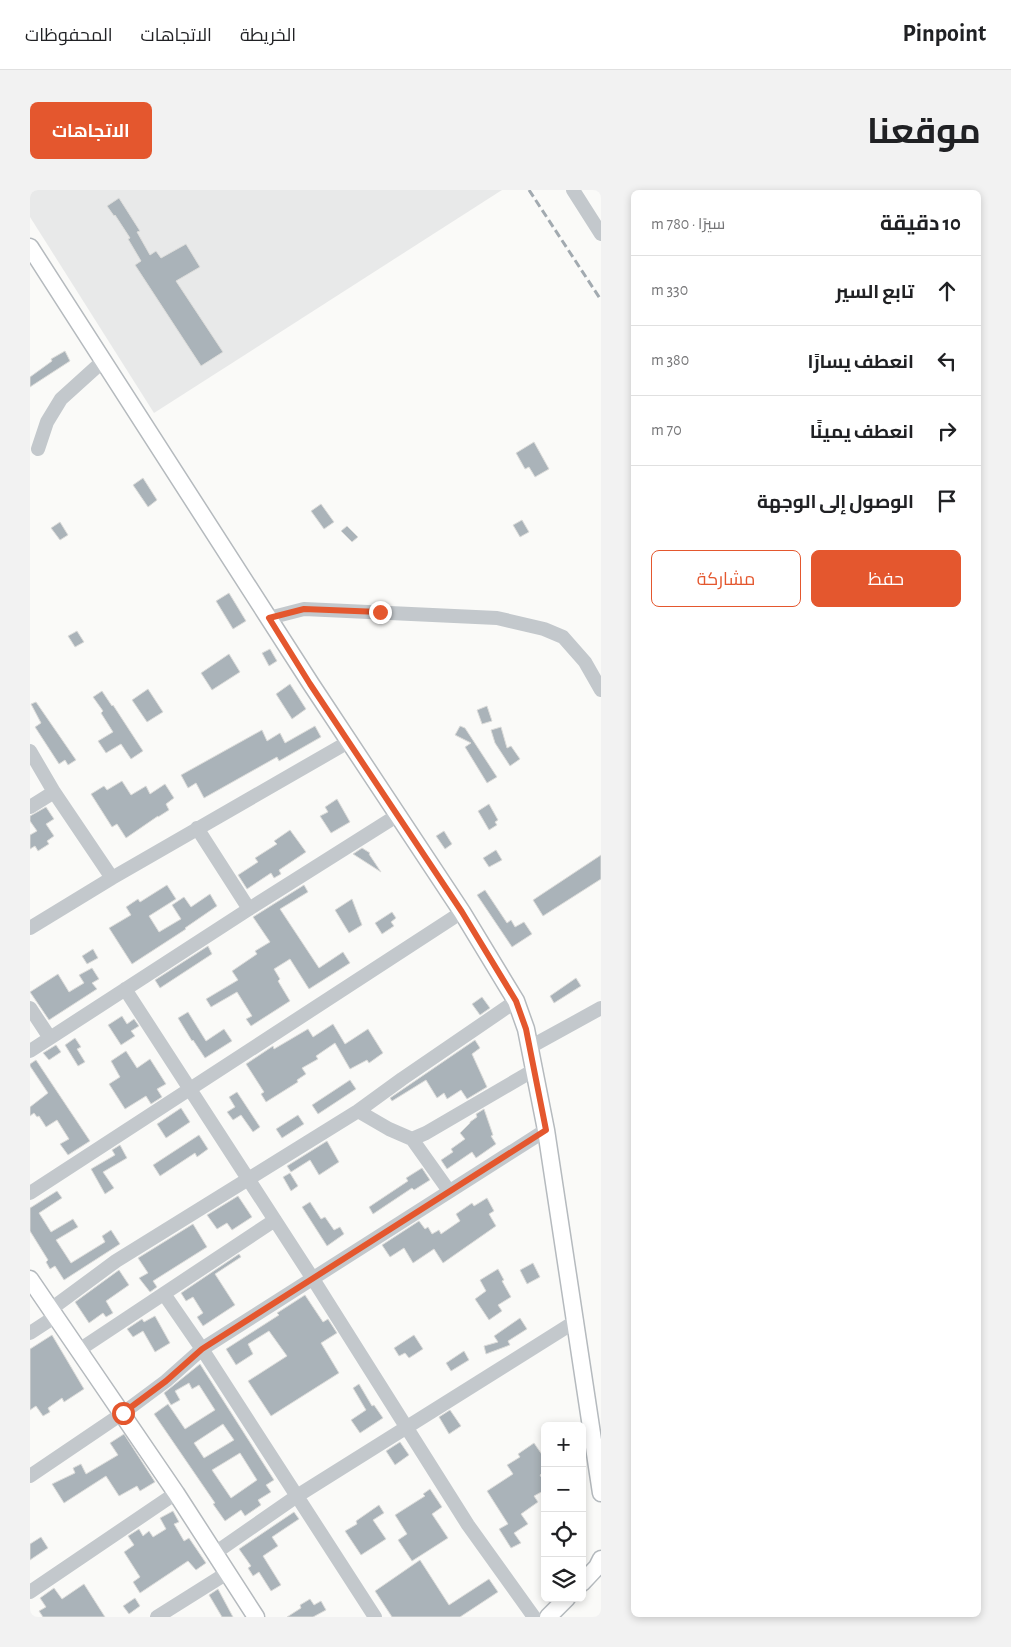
<!DOCTYPE html>
<html lang="ar">
<meta charset="utf-8">
<style>
:root{--surface:#fff;--page:#f2f2f2;--text:#202124;--muted:#757577;--line:#e0e0e0;--accent:#e4572e}
body{margin:0;font-family:"Alegreya Sans",Cairo,sans-serif;background:var(--page);color:var(--text);direction:rtl}
.controls{position:absolute;right:15px;bottom:15px;display:grid;overflow:hidden;border-radius:8px;box-shadow:0 2px 8px #0003}
.controls button{width:45px;height:45px;display:grid;place-items:center;padding:0;border:0;border-bottom:1px solid var(--line);background:var(--surface);color:var(--text);font:25px sans-serif}
.stop{position:absolute;width:15px;height:15px;margin:-11px;border:4px solid #e4572e;border-radius:50%;background:#fff}
.stop.end{background:#e4572e;border-color:#fff;box-shadow:0 1px 5px #0008}
.list{margin:0;padding:0;list-style:none}
h2{display:flex;justify-content:space-between;align-items:center;height:65px;margin:0;padding:0 20px;font-size:21px}
h2 small{font-size:16px;font-weight:400;color:var(--muted)}
.list li{display:grid;grid-template-columns:32px 1fr auto;gap:15px;align-items:center;box-sizing:border-box;height:70px;padding:0 20px;border-top:1px solid var(--line)}
.list b{display:block;font-size:19px;white-space:nowrap}
.list em{font-size:16px;font-style:normal;color:var(--muted)}
.actions{display:flex;gap:10px;padding:15px 20px}
.actions a{flex:1;padding:11px 0;border:1px solid var(--accent);border-radius:8px;text-align:center;font-size:18px;color:var(--accent)}
.actions .main{background:var(--accent);color:#fff}
.icon{flex:none;width:28px;height:28px;fill:none;stroke:currentColor;stroke-width:2;stroke-linecap:round;stroke-linejoin:round}
.map{position:relative;flex:none;width:571px;height:1427px;overflow:hidden;direction:ltr;border-radius:8px}
header{display:flex;align-items:center;gap:30px;box-sizing:border-box;height:70px;padding:0 25px;background:var(--surface);border-bottom:1px solid var(--line)}
header strong{font-size:24px}
nav{display:flex;gap:28px;margin-inline-start:auto;font-size:18px}
.intro{display:flex;align-items:center;justify-content:space-between;box-sizing:border-box;height:120px;padding:0 30px}
h1{margin:0;font-size:35px}
.button{padding:12px 22px;border-radius:8px;background:var(--accent);color:#fff;font-size:18px;font-weight:700}
main{display:flex;gap:30px;padding:0 30px}
aside{flex:1;background:var(--surface);border-radius:8px;box-shadow:0 2px 8px #0003}
.map>svg:first-child{display:block}
.built{fill:#e8e9e9}
.building{fill:#aab3b9;stroke:#dcdcda;fill-rule:evenodd}
.lines{fill:none;stroke-linecap:round;stroke-linejoin:round}
.major-casing{stroke:#b5babe;stroke-width:19}
.minor{stroke:#c3c8cc;stroke-width:14}
.major{stroke:#fff;stroke-width:16}
.rail{stroke:#a2aab0;stroke-width:3;stroke-dasharray:8 4;stroke-linecap:butt}
.route{stroke:#e4572e;stroke-width:6}
</style>
<header>
<strong>Pinpoint</strong>
<nav><a>الخريطة</a><a>الاتجاهات</a><a>المحفوظات</a></nav>
</header>
<div class="intro"><h1>موقعنا</h1><a class="button">الاتجاهات</a></div>
<main>
<aside>
<h2>10 دقيقة<small>سيرًا · 780 m</small></h2>
<ul class="list">
<li><svg class="icon" aria-label="ahead" viewBox="0 0 24 24"><path d="M12 20V5M6 11l6-6 6 6"/></svg><div><b>تابع السير</b></div><em>330 m</em></li>
<li><svg class="icon" aria-label="left" viewBox="0 0 24 24"><path d="M17 20v-9H6M10 6l-5 5 5 5"/></svg><div><b>انعطف يسارًا</b></div><em>380 m</em></li>
<li><svg class="icon" aria-label="right" viewBox="0 0 24 24"><path d="M7 20v-9h11M14 6l5 5-5 5"/></svg><div><b>انعطف يمينًا</b></div><em>70 m</em></li>
<li><svg class="icon" aria-label="arrive" viewBox="0 0 24 24"><path d="M6 21V4h12l-3 4 3 4H6"/></svg><div><b>الوصول إلى الوجهة</b></div></li>
</ul>
<div class="actions"><a class="main">حفظ</a><a>مشاركة</a></div>
</aside>
<div class="map">
<svg width="571" height="1427" viewBox="0 0 571 1427">
<rect width="100%" height="100%" fill="#fafaf8"/>
<!-- built -->
<path class="built" d="M0 0H472L124 223 0 27Z"/>
<!-- building -->
<path class="building" d="M89 8 110 41 107 42 120 65 126 61 131 68 156 54 170 77 146 91 193 162 171 176 105 75 111 71 98 49 100 48 85 25 84 26 77 16Z
M35 161 40 171 0 197V187L22 171 21 169Z
M504 252 519 279 505 287 499 277 495 279 486 263Z
M113 288 127 310 118 317 103 295Z
M291 314 304 332 294 339 281 321Z
M492 330 499 342 490 347 483 335Z
M30 332 38 345 30 350 21 338Z
M317 336 328 347 322 352 311 341Z
M199 403 216 431 203 439 186 411Z
M47 441 54 452 45 457 38 446Z
M240 459 247 471 239 476 232 463Z
M199 464 210 482 182 500 171 483Z
M260 494 276 519 262 529 246 504Z
M118 499 133 522 117 532 102 510Z
M72 501 82 516 83 515 113 561 101 569 91 554 76 563 68 551 83 542 71 523 73 521 63 507Z
M6 512 46 570 38 575 35 570 29 574 5 537 11 533 1 514Z
M457 516 462 531 452 534 447 520Z
M285 536 291 547 249 571 247 567 174 608 166 593 158 598 151 585 232 540 237 551 250 543 255 553Z
M430 536 435 538 467 587 457 593 435 557 441 553 425 545Z
M471 537 477 558 481 556 490 569 480 576 465 553 461 540Z
M92 591 101 605 116 596 120 604 135 594 144 608 136 614 139 620 128 627V626L96 648 87 634 82 637 61 604 74 596 77 600Z
M307 609 320 632 301 643 290 626 298 622 295 617Z
M459 614 468 630 465 632 467 635 459 640 448 621Z
M16 617 24 629 16 634 24 646 17 651 19 654 8 661 5 656 0 659V645L7 641 0 631V626Z
M260 640 276 662 249 680 251 684 244 688 241 683 217 699 208 685 228 672 225 668 247 654 244 651Z
M414 641 422 654 415 659 406 646Z
M332 658 340 663 339 664 351 682 323 664Z
M466 660 472 670 459 677 453 668Z
M571 665V689L513 726 503 710Z
M137 695 146 709 119 726 129 742 151 729 142 715 154 707 161 717 180 704 187 716 155 738 156 739 102 774 79 738 101 725 96 717 108 709 110 712Z
M274 695 278 702 250 719 289 778 313 762 320 773 279 799 260 769 244 779 250 789 248 791 260 811 221 836 216 829 222 826 207 802 181 817 176 809 208 790 202 781 227 764 225 761 240 752 223 727Z
M455 700 477 733 481 730 485 737 494 732 502 744 482 757 447 705Z
M322 709 332 735 319 743 305 720Z
M362 722 366 728 361 732 364 736 352 744 345 733Z
M178 756 182 764 130 798 125 790Z
M63 759 68 768 57 774 52 766Z
M62 778 69 789 62 793 67 799 19 830 0 802 28 784 39 802 54 793 49 785Z
M546 788 551 796 524 813 520 806Z
M452 807 460 818 450 825 442 814Z
M158 822 176 851 194 839 202 851 175 868 163 850 162 851 148 828Z
M92 826 97 834 104 829 109 836 101 841 105 846 91 855 78 835Z
M303 834 315 854 338 839 353 863 339 873 337 870 320 879 305 853 286 866 288 869 272 878 276 884 267 890 268 892 236 912 231 904 234 902 216 874 243 856 244 859 278 839 283 847Z
M45 848 51 857 47 859 55 872 48 876 35 855Z
M445 850 450 858 442 864 457 897 437 909 431 900 417 909 414 903 407 908 396 890 362 911 360 908Z
M26 855 31 862 19 870 13 863Z
M96 861 107 878 120 869 136 894 127 899 132 907 121 914 116 906 95 919 79 894 90 887 81 871Z
M6 870 60 951 38 965 30 954 39 949 27 930 16 937 9 926 7 927 4 923 0 926V917L18 903 0 876V874Z
M320 890 326 899 288 924 282 915Z
M207 902 230 937 223 942 211 925 203 930 197 922 205 917 199 907Z
M151 918 160 932 136 948 127 934Z
M454 919 463 945 461 946 466 954 446 968 442 962 417 979 411 970 423 962 421 959 435 949 430 943 440 933V932L447 927 446 924Z
M268 925 274 934 252 948 246 939Z
M169 945 178 959 167 967 165 963 130 986 123 975Z
M297 951 309 972 289 985 280 970 261 982 257 976Z
M90 955 97 968 73 982 84 998 75 1004 61 979 85 965 82 960Z
M392 978 400 990 384 1000 382 998 343 1024 339 1017 378 991 376 988Z
M260 983 268 996 261 1001 253 987Z
M27 1001 32 1008 9 1023 21 1042 43 1029 48 1037 26 1050 41 1073 75 1052 72 1046 81 1040 90 1054 34 1090 25 1076 20 1079 16 1072 18 1070 0 1041V1018Z
M208 1006 222 1027 202 1040 197 1033 187 1039 177 1025Z
M457 1008 464 1021 459 1024 466 1036 413 1073 404 1059 383 1073 374 1058 360 1067 352 1055 389 1031 395 1039 398 1037 402 1044 409 1040 411 1044 430 1031 426 1024 442 1013 444 1016Z
M280 1012 291 1029 295 1027 304 1040 310 1037 314 1044 297 1056 272 1017Z
M163 1034 177 1057 123 1091 127 1097 120 1102 109 1088 118 1083 108 1068Z
M209 1064 211 1067 185 1084 205 1115 173 1136 167 1127 173 1123 163 1107 156 1111 151 1103Z
M503 1073 510 1087 497 1094 490 1080Z
M468 1079 474 1090 472 1091 481 1107 468 1115 472 1121 459 1130 445 1109 456 1101 450 1090Z
M89 1080 99 1095 76 1111 83 1123 76 1127 73 1123 59 1133 45 1112Z
M275 1105 293 1132 298 1129 307 1143 291 1153 309 1183 241 1226 218 1191 257 1166 239 1141 218 1154 223 1164 206 1175 196 1159 249 1125 247 1123Z
M125 1126 140 1153 125 1162 113 1141 103 1147 97 1139 112 1129 114 1132Z
M490 1128 497 1139 478 1151 480 1155 456 1164 454 1156 468 1152 464 1146Z
M22 1145 54 1199 34 1212 32 1208 18 1218 20 1222 13 1226 6 1216 0 1220V1159Z
M384 1145 393 1159 379 1168 375 1163 369 1166 364 1158Z
M434 1161 439 1170 421 1181 416 1173Z
M170 1174 244 1290 236 1295 241 1302 228 1310 231 1315 215 1326 211 1320 195 1331 183 1314 185 1313 124 1224 138 1214 155 1239 185 1220 169 1195 162 1199 159 1193 145 1201 150 1210 141 1215 134 1203ZM193 1234 204 1250 174 1268 164 1253ZM210 1263 227 1290 201 1308 182 1280Z
M329 1194 342 1216 344 1215 353 1228 330 1243 321 1230 336 1220 323 1198Z
M420 1220 431 1236 419 1244 409 1227Z
M94 1244 125 1292 110 1301 107 1296 89 1306 76 1286 34 1313 22 1294 45 1283 43 1278 51 1274 56 1284 88 1265 80 1253Z
M370 1252 379 1265 365 1275 356 1261Z
M504 1253 515 1269V1282L510 1285 515 1293V1300L504 1306 508 1312 491 1324 498 1334 484 1343 491 1353 481 1358 469 1339 478 1334 457 1301 483 1284 477 1275 490 1267 488 1264Z
M400 1299 412 1317 402 1324 418 1348 382 1371 368 1350 377 1344 365 1325 395 1306 393 1304Z
M349 1315 354 1323 343 1330 356 1349 331 1365 315 1341 327 1334 326 1331Z
M143 1321 149 1332 144 1334 154 1351 159 1348 176 1373 166 1380 158 1371 110 1403 103 1392 110 1387 94 1362 104 1355 98 1346 109 1339 113 1346 119 1341 123 1347 136 1339 130 1328Z
M264 1322 269 1329 242 1347 248 1356 233 1366 251 1395 241 1401 229 1382 223 1386 218 1378 221 1376 209 1359Z
M11 1347 18 1358 0 1370V1354Z
M390 1370 419 1415 459 1389 468 1402 430 1427H362L345 1401Z
M54 1394 75 1427H13L9 1421 16 1417 10 1408 24 1398 32 1409Z
M188 1399 203 1427H192L179 1405Z
M105 1408 110 1416 99 1424 93 1416Z
M280 1409 284 1415 291 1411 296 1420 283 1427H257L271 1418 270 1415Z"/>
<g class="lines">
<defs>
<path id="major" d="M0 57 281 494 432 722 486 811 496 839 516 940 571 1303
M0 1089 146 1303 226 1427
M552 1393 567 1377 571 1369
M518 1427 537 1408"/>
</defs>
<!-- major casing -->
<use href="#major" class="major-casing"/>
<!-- minor -->
<path class="minor" d="M543 0 571 44
M8 259 17 232 31 209 73 171
M239 428 274 419 467 428 514 439 533 447 555 472 571 500
M0 561 24 602 82 688
M0 617 24 602
M167 638 219 719
M0 738 82 688 320 551
M95 799 283 1089 438 1335 504 1427
M0 818 20 848
M500 857 571 818
M0 861 219 719 368 625
M328 921 359 939 382 949 419 1001
M382 949 396 943 504 880
M0 1003 432 722
M134 1104 172 1159 345 1427
M21 1119 86 1071 328 921 372 889 486 811
M0 1143 26 1126
M49 1160 245 1030
M0 1286 93 1223 136 1191 172 1159 516 940
M185 1363 267 1306 546 1131
M0 1402 146 1303
M127 1427 197 1383"/>
<!-- major -->
<use href="#major" class="major"/>
<!-- rail -->
<path class="rail" d="M499 0 571 110"/>
</g>
<g class="lines">
<!-- route -->
<path class="route" d="M93 1223 136 1191 172 1159 516 940 496 839 486 811 432 722 280 494 239 428 274 419 350 422"/>
</g>
</svg>
<div class="controls">
<button>+</button>
<button>−</button>
<button><svg class="icon" aria-label="locate" viewBox="0 0 24 24"><circle cx="12" cy="12" r="6"/><path d="M12 2v4M12 18v4M2 12h4M18 12h4"/></svg></button>
<button><svg class="icon" aria-label="layers" viewBox="0 0 24 24"><path d="M12 4l9 5-9 5-9-5zM3 14l9 5 9-5"/></svg></button>
</div>
<div class="stop" style="left:93px;top:1223px"></div>
<div class="stop end" style="left:350px;top:422px"></div>
</div>
</main>
